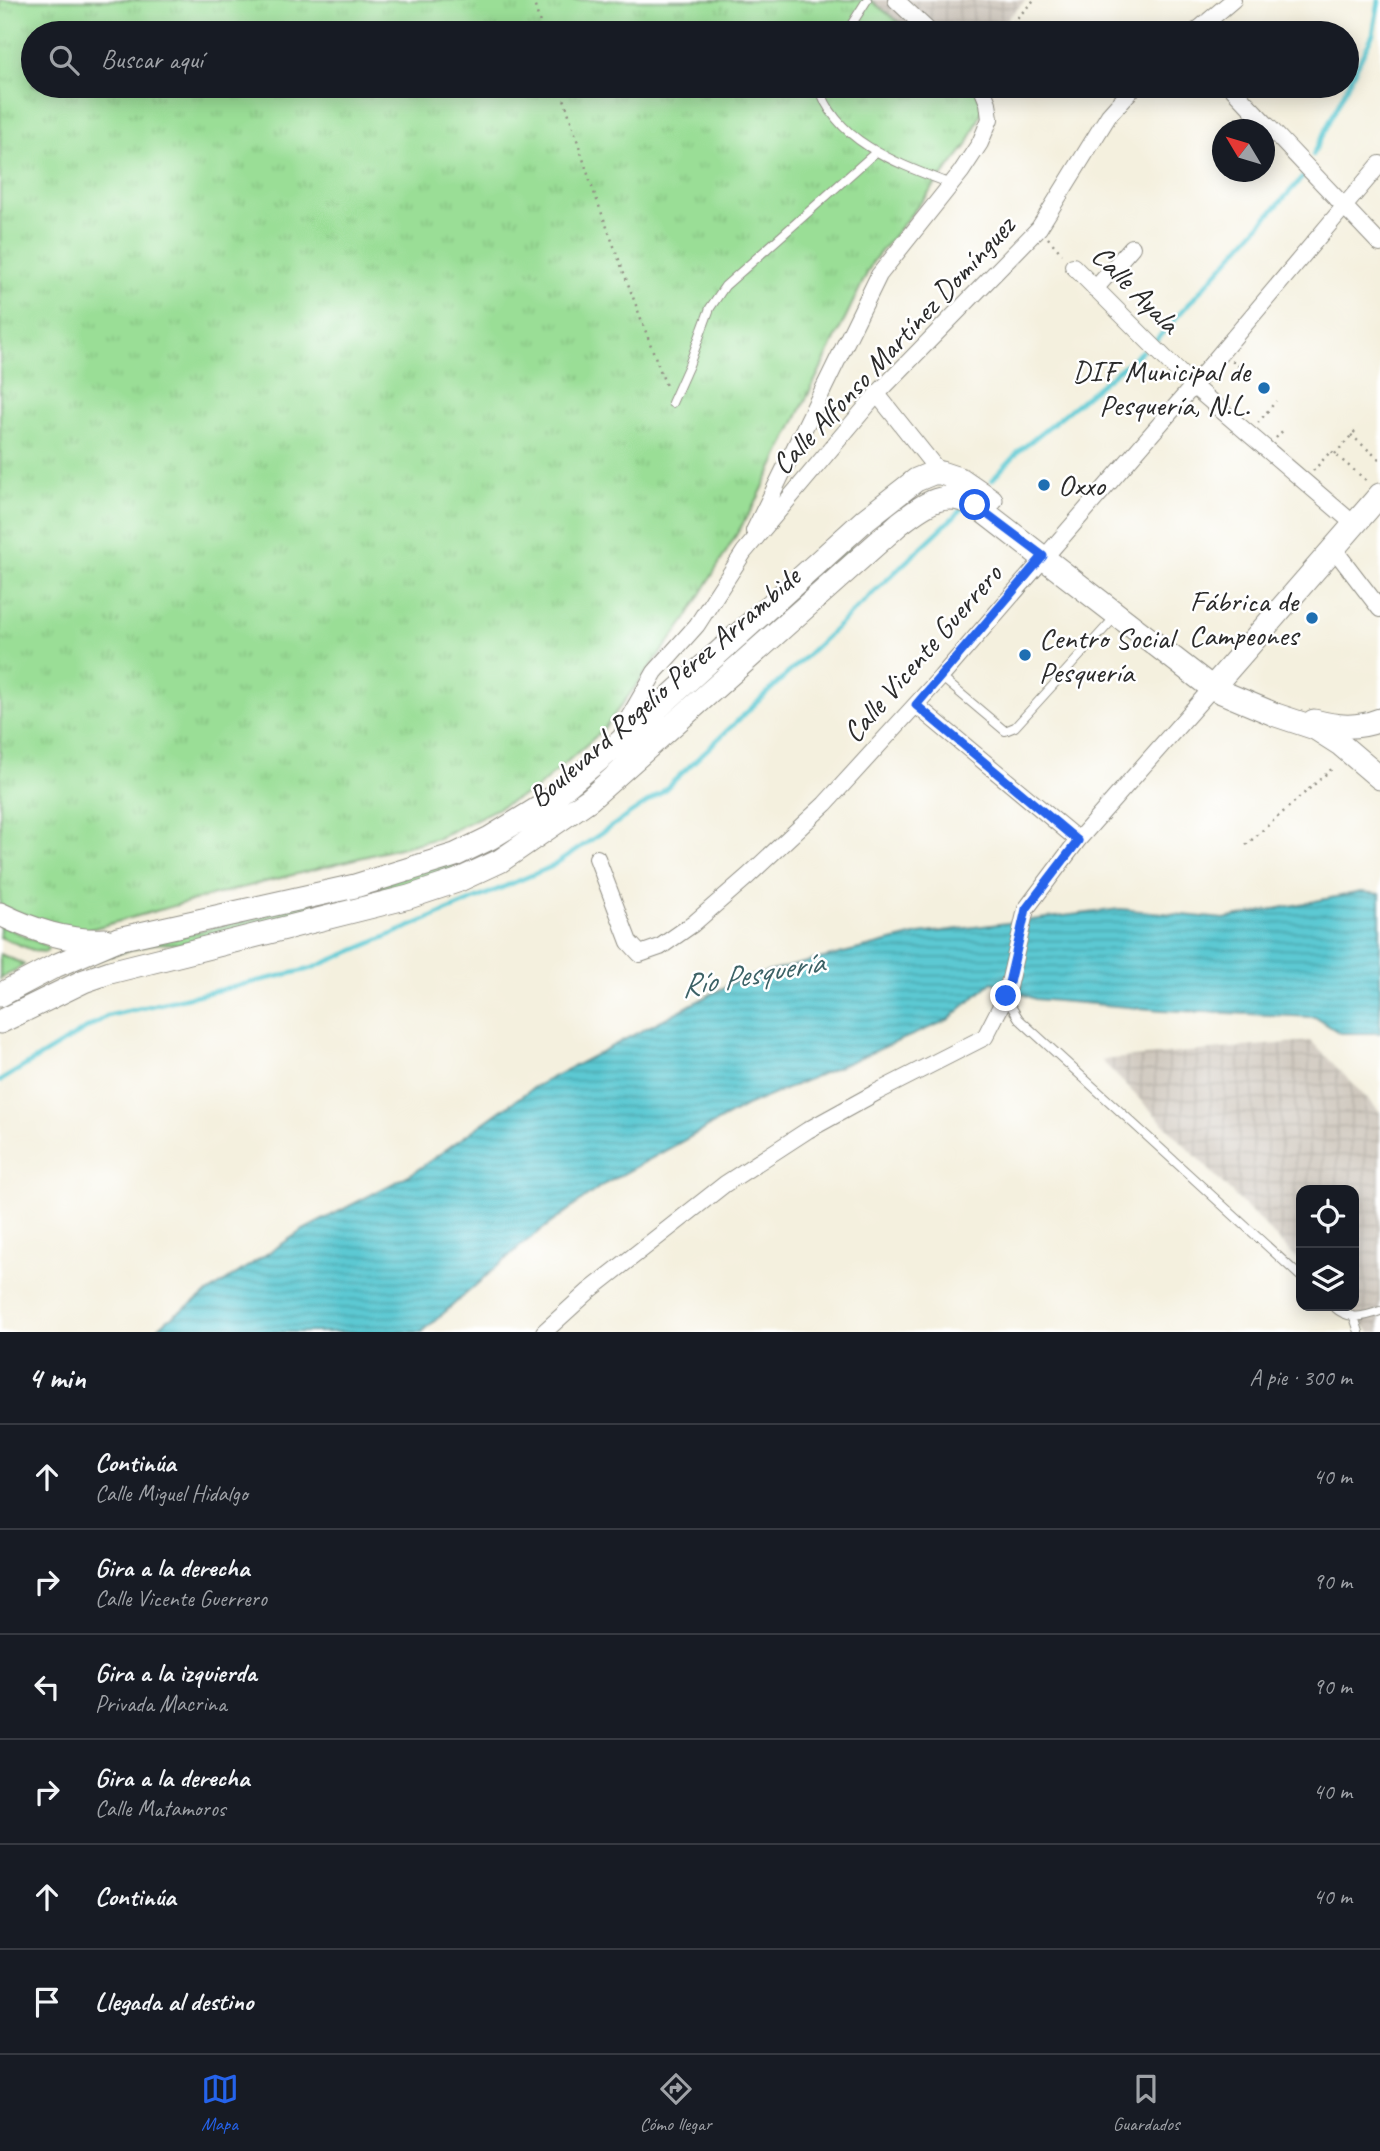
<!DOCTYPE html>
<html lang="es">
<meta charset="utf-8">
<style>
:root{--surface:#171b24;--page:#242831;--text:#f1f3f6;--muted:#9ea1a6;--line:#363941;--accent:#2563eb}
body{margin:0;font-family:Caveat,sans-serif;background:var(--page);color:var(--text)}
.controls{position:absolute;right:21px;bottom:21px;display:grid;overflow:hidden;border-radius:14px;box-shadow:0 4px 18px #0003}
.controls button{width:63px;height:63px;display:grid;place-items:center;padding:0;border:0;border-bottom:2px solid var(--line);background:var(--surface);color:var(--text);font:35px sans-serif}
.compass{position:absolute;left:1212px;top:119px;width:63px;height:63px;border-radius:50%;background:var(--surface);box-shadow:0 4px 18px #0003;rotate:308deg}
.stop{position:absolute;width:21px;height:21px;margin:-16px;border:5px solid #2563eb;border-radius:50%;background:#fff}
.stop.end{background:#2563eb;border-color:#fff;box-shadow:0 2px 7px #0008}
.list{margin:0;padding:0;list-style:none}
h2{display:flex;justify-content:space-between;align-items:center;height:91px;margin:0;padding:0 28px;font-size:30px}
h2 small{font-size:23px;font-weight:400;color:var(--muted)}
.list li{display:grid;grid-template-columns:46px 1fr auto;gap:21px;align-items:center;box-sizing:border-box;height:105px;padding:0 28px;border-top:2px solid var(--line)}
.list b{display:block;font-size:26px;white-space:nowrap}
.list p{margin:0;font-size:23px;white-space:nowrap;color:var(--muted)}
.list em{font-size:23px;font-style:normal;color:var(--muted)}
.icon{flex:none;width:38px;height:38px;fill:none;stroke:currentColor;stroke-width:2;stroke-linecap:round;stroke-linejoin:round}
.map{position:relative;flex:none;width:1380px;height:1332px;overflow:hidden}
.search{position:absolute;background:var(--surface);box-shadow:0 4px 18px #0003;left:21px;right:21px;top:21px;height:77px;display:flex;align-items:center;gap:18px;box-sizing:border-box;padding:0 24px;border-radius:38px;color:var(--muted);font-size:26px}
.sheet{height:721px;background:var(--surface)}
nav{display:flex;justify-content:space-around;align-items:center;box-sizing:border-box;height:98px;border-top:2px solid var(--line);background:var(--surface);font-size:19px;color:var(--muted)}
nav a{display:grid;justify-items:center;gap:4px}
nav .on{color:var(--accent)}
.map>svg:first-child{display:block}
.industrial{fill:url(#industrial-grid)}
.grass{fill:url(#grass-tufts);stroke:#628460;stroke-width:2}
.park{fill:url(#park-crowns);stroke:#628460;stroke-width:2}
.water{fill:url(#water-rules);stroke:#447a7f;stroke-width:2}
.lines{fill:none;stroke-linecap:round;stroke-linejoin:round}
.stream{stroke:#5cc9d3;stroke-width:4.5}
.lane-casing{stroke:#908e84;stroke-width:10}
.street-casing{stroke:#908e84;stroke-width:18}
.secondary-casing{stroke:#908e84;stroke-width:25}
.path{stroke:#908e84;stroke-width:2.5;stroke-dasharray:2 5;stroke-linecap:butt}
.lane{stroke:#fff;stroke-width:8}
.street{stroke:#fff;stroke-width:16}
.secondary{stroke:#fff;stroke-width:23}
.route{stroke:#2563eb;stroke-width:9}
.poi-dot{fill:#1f6fb2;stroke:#fff;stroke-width:2.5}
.labels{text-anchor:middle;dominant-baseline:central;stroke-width:5;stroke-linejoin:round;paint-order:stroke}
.street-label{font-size:30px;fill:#2b2b2b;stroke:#fff}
.poi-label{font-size:30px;fill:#2b2b2b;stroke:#fff;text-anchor:end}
.water-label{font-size:32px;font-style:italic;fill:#3c6266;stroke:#fff}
</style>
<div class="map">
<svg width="1380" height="1332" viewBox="0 0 1380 1332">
<defs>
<pattern id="industrial-grid" width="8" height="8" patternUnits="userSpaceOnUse" patternTransform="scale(1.75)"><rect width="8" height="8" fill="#cbc3b8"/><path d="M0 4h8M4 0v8" fill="none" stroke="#aea89e"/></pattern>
<pattern id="grass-tufts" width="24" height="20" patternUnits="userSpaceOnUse" patternTransform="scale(1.75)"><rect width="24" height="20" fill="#9ade96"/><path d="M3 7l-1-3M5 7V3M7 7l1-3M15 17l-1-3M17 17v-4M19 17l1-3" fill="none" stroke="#85bf81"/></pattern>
<pattern id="park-crowns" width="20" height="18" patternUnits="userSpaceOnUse" patternTransform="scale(1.75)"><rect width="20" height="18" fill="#9ade96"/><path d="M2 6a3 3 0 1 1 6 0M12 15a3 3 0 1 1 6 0" fill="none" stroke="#85bf81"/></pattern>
<pattern id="water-rules" width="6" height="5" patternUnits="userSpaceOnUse" patternTransform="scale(1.75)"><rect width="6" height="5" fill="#5cc9d3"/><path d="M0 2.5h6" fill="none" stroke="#4ca3ab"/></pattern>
</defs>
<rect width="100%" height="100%" fill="#fff"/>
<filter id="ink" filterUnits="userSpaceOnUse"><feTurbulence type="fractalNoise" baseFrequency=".0143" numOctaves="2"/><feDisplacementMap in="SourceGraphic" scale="14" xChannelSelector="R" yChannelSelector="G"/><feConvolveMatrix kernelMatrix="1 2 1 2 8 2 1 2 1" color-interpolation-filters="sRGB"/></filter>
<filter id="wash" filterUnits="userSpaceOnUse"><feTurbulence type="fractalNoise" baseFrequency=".00686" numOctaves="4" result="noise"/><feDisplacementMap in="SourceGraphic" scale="28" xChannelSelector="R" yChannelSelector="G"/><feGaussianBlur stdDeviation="1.57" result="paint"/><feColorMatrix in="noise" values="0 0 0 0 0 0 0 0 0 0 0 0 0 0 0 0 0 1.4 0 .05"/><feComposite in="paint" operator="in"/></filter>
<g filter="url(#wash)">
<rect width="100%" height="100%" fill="#f4f0de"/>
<!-- industrial -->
<path class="industrial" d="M614 0H1026L993 33H653Z
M1311 1041 1380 1112V1332H1370L1344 1306H1354V1190H1301V1263L1101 1060Z"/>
<!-- grass -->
<path class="grass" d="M0 0H870L913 33H33V86H973L982 98V112L966 147 873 261 757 500 685 621 602 731 536 789 438 838 206 897 84 931 66 929 0 906Z
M852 545 839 567 710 682 689 693Z
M561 805 520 842 415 888 180 944 155 943 95 960 94 958 157 941 252 919Z
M0 925 45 945 48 948 46 952 35 951 0 937Z"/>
<!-- park -->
<path class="park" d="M0 954 21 963 24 965 0 979Z"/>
<!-- water -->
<path class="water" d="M1361 892 1380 894V1033H1340L1315 1017 1163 1010 1035 999 992 982 948 1020 746 1106 601 1186 524 1243 422 1332H154L167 1320 303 1230 413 1173 534 1087 740 979 919 934 1120 909 1224 919Z"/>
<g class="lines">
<!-- stream -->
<path class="stream" d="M1313 155 1373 34 1379 0
M1157 339 1302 178
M992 480 1019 451 1142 351
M0 1081 107 1016 310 969 551 867 661 793 963 508"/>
</g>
</g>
<g filter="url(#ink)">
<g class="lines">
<defs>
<path id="lane" d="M846 33 867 0
M819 86C835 143 902 165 951 184
M672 403 689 365 710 308 725 286 876 152
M941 677 1005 731 1015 727 1116 616
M1006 998 1019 1019 1301 1277
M1333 1306C1348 1320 1362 1318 1380 1311
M1354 1317 1359 1332"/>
<path id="street" d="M896 0 931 33
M1194 33 1233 0
M1230 86 1380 244
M1073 266 1193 386 1355 525
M1095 289 1132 247
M877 394 943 477
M754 531 879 275 961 172 980 143 990 119 988 103 981 86
M1334 549 1380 609
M916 705 1078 840
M620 740 628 719 655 672 697 625 744 552 877 394 1039 228 1109 115 1135 86
M597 858 629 942 640 954 660 947 693 924 748 876 825 804 941 677 1193 386 1380 164
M544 1332 589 1291 725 1184 808 1130 877 1092 985 1037 1006 996 1026 909 1078 840 1212 688"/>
<path id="secondary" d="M1212 688 1380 495
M1314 721C1337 727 1357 729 1380 720
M0 914C33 930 67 942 105 940
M0 995 55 966 118 939 355 886 455 855 490 838 544 805 619 743 866 519 916 480 933 473H941L962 480 991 500
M0 1022 84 981 110 972 409 897 457 881 500 861 590 799 900 523C925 504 944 488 975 505L1212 688 1276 715 1315 728 1340 744 1380 778"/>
</defs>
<!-- lane casing -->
<use href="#lane" class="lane-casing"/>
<!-- street casing -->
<use href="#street" class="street-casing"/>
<!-- secondary casing -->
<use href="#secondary" class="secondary-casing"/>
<!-- path -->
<path class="path" d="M533 0 543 33
M1003 33 1034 0
M560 86 592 187 666 386
M1048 238 1062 254
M1232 361 1241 368
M1258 423 1276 401
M1351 435 1380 460
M1276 438 1285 428
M1335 454 1357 429
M1313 471 1331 451 1367 481
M1246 845 1335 766"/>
<!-- lane -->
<use href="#lane" class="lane"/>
<!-- street -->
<use href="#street" class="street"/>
<!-- secondary -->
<use href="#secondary" class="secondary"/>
</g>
</g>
<g class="lines" filter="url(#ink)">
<!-- route -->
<path class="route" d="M975 505 1043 556 916 705 1078 841 1026 909 1006 996"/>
</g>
<!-- markers -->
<g class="poi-dot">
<circle cx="1264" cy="388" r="7"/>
<circle cx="1044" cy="485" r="7"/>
<circle cx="1312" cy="618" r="7"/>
<circle cx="1025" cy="655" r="7"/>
</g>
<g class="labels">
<!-- street labels -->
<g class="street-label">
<text transform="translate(1136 289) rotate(45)">Calle Ayala</text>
<text transform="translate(893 345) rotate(-47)">Calle Alfonso Martínez Domínguez</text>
<text transform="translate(922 653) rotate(-49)">Calle Vicente Guerrero</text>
<text transform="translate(664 687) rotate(-41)">Boulevard Rogelio Pérez Arrambide</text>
</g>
<!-- poi labels -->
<g class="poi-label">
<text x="1250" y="371">DIF Municipal de<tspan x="1250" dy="34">Pesquería, N.L.</tspan></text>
<text x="1058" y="485" text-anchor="start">Oxxo</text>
<text x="1298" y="601">Fábrica de<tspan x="1298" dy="34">Campeones</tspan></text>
<text x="1039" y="638" text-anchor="start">Centro Social<tspan x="1039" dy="34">Pesquería</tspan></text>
</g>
<!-- water labels -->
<g class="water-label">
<text transform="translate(752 974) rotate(-10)">Río Pesquería</text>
</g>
</g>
</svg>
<div class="controls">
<button><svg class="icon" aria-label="locate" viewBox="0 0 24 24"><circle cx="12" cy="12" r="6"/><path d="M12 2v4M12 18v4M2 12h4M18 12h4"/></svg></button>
<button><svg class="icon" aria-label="layers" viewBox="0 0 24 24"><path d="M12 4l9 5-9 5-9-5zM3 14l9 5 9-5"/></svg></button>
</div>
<svg class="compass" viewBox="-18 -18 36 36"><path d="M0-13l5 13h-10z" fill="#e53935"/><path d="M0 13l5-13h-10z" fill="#9ea1a6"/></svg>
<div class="stop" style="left:975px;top:505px"></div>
<div class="stop end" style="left:1006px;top:996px"></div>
<div class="search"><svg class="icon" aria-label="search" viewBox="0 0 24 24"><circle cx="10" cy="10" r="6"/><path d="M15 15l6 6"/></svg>Buscar aquí</div>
</div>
<section class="sheet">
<h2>4 min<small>A pie · 300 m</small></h2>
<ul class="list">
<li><svg class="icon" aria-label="ahead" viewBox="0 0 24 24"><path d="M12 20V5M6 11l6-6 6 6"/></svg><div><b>Continúa</b><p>Calle Miguel Hidalgo</p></div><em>40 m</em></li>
<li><svg class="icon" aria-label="right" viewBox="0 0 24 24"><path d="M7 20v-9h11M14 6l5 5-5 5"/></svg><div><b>Gira a la derecha</b><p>Calle Vicente Guerrero</p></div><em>90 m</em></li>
<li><svg class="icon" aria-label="left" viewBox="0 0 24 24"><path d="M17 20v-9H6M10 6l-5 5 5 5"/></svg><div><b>Gira a la izquierda</b><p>Privada Macrina</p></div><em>90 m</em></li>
<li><svg class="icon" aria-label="right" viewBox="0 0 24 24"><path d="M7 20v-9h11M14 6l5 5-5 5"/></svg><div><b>Gira a la derecha</b><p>Calle Matamoros</p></div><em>40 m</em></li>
<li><svg class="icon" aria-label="ahead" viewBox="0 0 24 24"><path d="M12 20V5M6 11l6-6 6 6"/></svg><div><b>Continúa</b></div><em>40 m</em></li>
<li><svg class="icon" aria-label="arrive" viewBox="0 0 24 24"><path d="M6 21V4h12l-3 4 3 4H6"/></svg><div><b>Llegada al destino</b></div></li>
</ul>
</section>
<nav>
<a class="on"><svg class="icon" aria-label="map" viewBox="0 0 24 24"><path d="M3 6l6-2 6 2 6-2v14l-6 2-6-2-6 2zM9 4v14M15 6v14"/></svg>Mapa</a>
<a><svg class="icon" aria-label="directions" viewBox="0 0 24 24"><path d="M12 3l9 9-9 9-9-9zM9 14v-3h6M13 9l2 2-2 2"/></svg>Cómo llegar</a>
<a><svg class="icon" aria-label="saved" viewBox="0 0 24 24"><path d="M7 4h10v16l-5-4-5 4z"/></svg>Guardados</a>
</nav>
